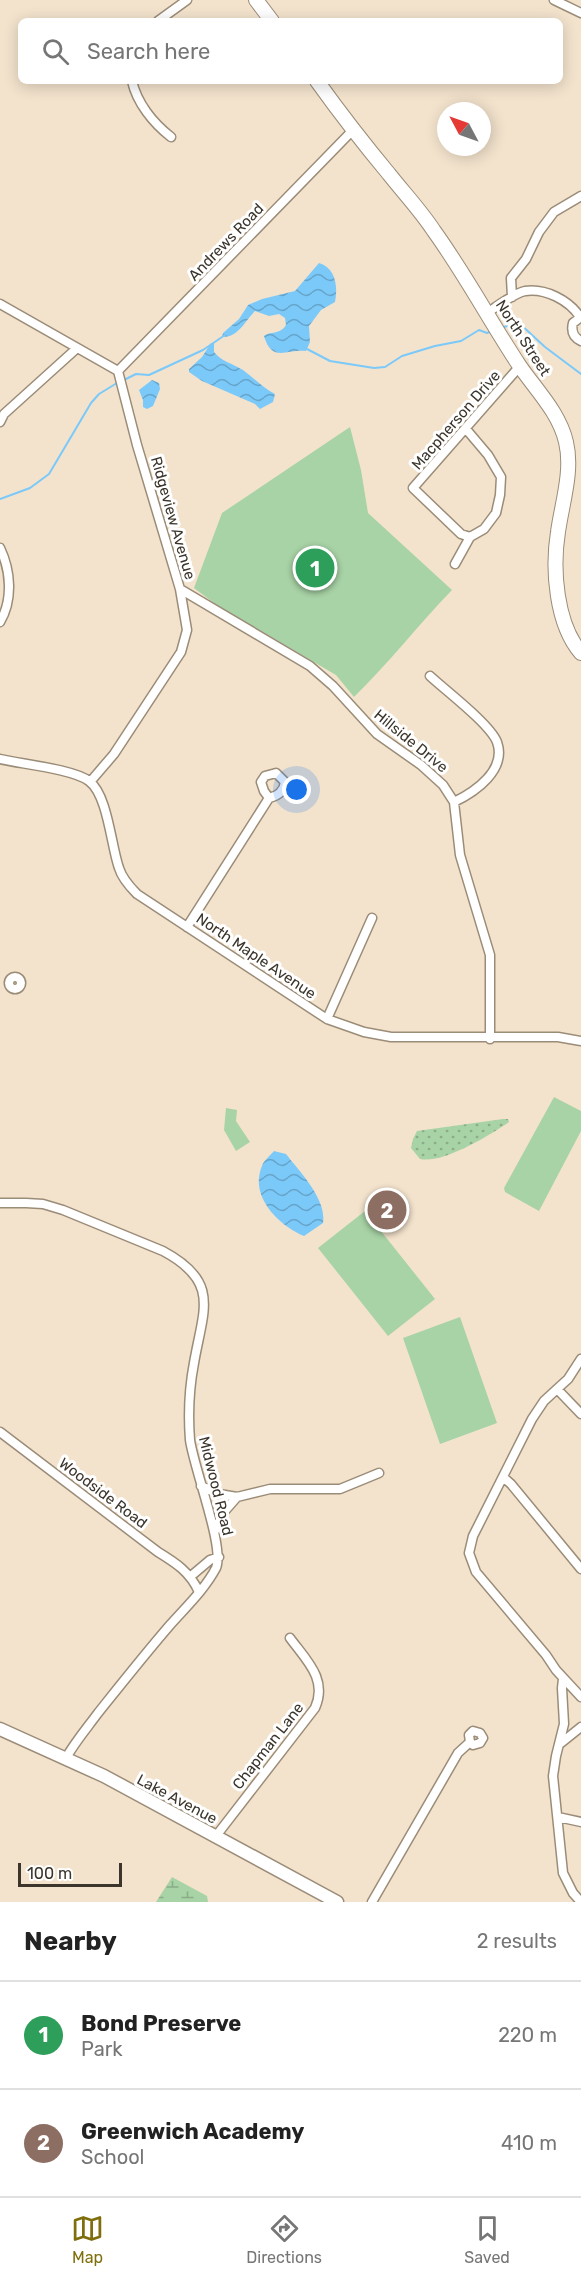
<!DOCTYPE html>
<style>
:root{--surface:#fff;--page:#f2f2f2;--text:#222;--muted:#767676;--line:#e0e0e0;--accent:#7f6f0c}
body{margin:0;font-family:Rubik,sans-serif;background:var(--page);color:var(--text)}
.compass{position:absolute;left:437px;top:102px;width:54px;height:54px;border-radius:50%;background:var(--surface);box-shadow:0 3px 15px #0003;rotate:311deg}
.scale{position:absolute;left:18px;bottom:15px;width:104px;box-sizing:border-box;padding-left:6px;border:3px solid #3b352c;border-top:0;font-size:16px;line-height:21px;white-space:nowrap;color:#3b352c;-webkit-text-stroke:4px #fff;paint-order:stroke}
.you{position:absolute;left:297px;top:790px;width:21px;height:21px;margin:-15px;border:4px solid #fff;border-radius:50%;background:#1a73e8;box-shadow:0 0 0 9px #1a73e833}
.badge{display:grid;place-items:center;width:39px;height:39px;border-radius:50%;background:var(--accent);color:#fff;font-size:20px;font-weight:700}
.pin{position:absolute;translate:-50% -50%;border:3px solid #fff;box-shadow:0 2px 6px #0006}
.list{margin:0;padding:0;list-style:none}
h2{display:flex;justify-content:space-between;align-items:center;height:78px;margin:0;padding:0 24px;font-size:26px}
h2 small{font-size:20px;font-weight:400;color:var(--muted)}
.list li{display:grid;grid-template-columns:39px 1fr auto;gap:18px;align-items:center;box-sizing:border-box;height:108px;padding:0 24px;border-top:2px solid var(--line)}
.list b{display:block;font-size:22px;white-space:nowrap}
.list p{margin:0;font-size:20px;white-space:nowrap;color:var(--muted)}
.list em{font-size:20px;font-style:normal;color:var(--muted)}
.icon{flex:none;width:33px;height:33px;fill:none;stroke:currentColor;stroke-width:2;stroke-linecap:round;stroke-linejoin:round}
.map{position:relative;flex:none;width:581px;height:1902px;overflow:hidden}
.search{position:absolute;background:var(--surface);box-shadow:0 3px 15px #0003;left:18px;right:18px;top:18px;height:66px;display:flex;align-items:center;gap:15px;box-sizing:border-box;padding:0 21px;border-radius:9px;color:var(--muted);font-size:22px}
.sheet{height:294px;background:var(--surface)}
nav{display:flex;justify-content:space-around;align-items:center;box-sizing:border-box;height:84px;border-top:2px solid var(--line);background:var(--surface);font-size:16px;color:var(--muted)}
nav a{display:grid;justify-items:center;gap:3px}
nav .on{color:var(--accent)}
.map>svg:first-child{display:block}
.grass{fill:url(#grass-dots)}
.wetland{fill:url(#wetland-marsh)}
.park{fill:#a8d3a6}
.water{fill:url(#water-waves)}
.lines{fill:none;stroke-linecap:round;stroke-linejoin:round}
.stream{stroke:#7bc9f9;stroke-width:2}
.street-casing{stroke:#9b8c78;stroke-width:11}
.secondary-casing{stroke:#9b8c78;stroke-width:15}
.primary-casing{stroke:#9b8c78;stroke-width:16}
.street{stroke:#fff;stroke-width:8}
.secondary{stroke:#fff;stroke-width:12}
.primary{stroke:#fff;stroke-width:14}
.labels{text-anchor:middle;dominant-baseline:central;stroke-width:6;stroke-linejoin:round;paint-order:stroke}
.street-label{font-size:15px;fill:#3b352c;stroke:#fff}
</style>
<div class="map">
<svg width="581" height="1902" viewBox="0 0 581 1902">
<defs>
<pattern id="grass-dots" width="8" height="8" patternUnits="userSpaceOnUse" patternTransform="scale(1.5)"><rect width="8" height="8" fill="#a8d3a6"/><path d="M2 2h.1M6 6h.1" fill="none" stroke="#8aac87" stroke-width="1.8" stroke-linecap="round"/></pattern>
<pattern id="wetland-marsh" width="20" height="14" patternUnits="userSpaceOnUse" patternTransform="scale(1.5)"><rect width="20" height="14" fill="#a8d3a6"/><path d="M1 5h8M5 5V1M11 12h8M15 12V8" fill="none" stroke="#8aac87"/></pattern>
<pattern id="water-waves" width="16" height="10" patternUnits="userSpaceOnUse" patternTransform="scale(1.5)"><rect width="16" height="10" fill="#7bc9f9"/><path d="M0 5q4-4 8 0t8 0" fill="none" stroke="#66a4ca"/></pattern>
</defs>
<rect width="100%" height="100%" fill="#f3e3cd"/>
<!-- grass -->
<path class="grass" d="M503 1119H508L509 1122C490 1135 443 1164 420 1159L411 1148 413 1139 417 1131Z"/>
<!-- wetland -->
<path class="wetland" d="M172 1877 207 1896 208 1902H156Z"/>
<!-- park -->
<path class="park" d="M350 427 361 470 368 513 452 590C418 625 389 663 354 697L336 675 218 606 194 588 222 513Z
M554 1097 581 1111V1131L539 1211 505 1192 504 1188Z
M226 1108 237 1110 236 1121 250 1142 236 1151 224 1130Z
M365 1211 435 1299 388 1336 318 1248Z
M460 1317 497 1423 440 1444 403 1338Z"/>
<!-- water -->
<path class="water" d="M319 263C336 268 338 287 335 302L321 310 309 326 310 342 306 351C286 349 272 363 264 336 270 331 280 335 286 325L285 318 279 314 269 316 255 311C245 321 238 338 222 337L223 333 239 319 248 305 262 299 295 291Z
M211 343H214V352C222 362 232 363 243 370 254 378 263 388 275 394L273 402 260 409 255 404 202 381 189 372V369L202 357Z
M152 380 159 383 160 389 153 406 147 409 143 407V400L139 390Z
M274 1151 286 1154C299 1171 327 1199 323 1223L304 1236C278 1225 249 1196 262 1166 264 1160 270 1156 274 1151Z"/>
<g class="lines">
<!-- stream -->
<path class="stream" d="M500 328 519 323 545 347 581 374
M307 349 330 361 374 368 385 367 402 356 435 346 461 341 479 330 487 333 492 331
M122 381 136 374 149 375 203 350 225 335
M0 499 30 488 49 474 91 403 99 394 117 383"/>
<defs>
<path id="street" d="M554 0 581 13
M158 21 187 0
M132 81C137 103 153 123 171 137
M512 297 511 278 526 259 539 232 554 212 581 196
M0 304 118 371 137 445 180 589 187 630 181 652 114 754 90 782
M487 313C498 306 512 294 525 291 545 288 569 300 580 317
M581 317 573 323C571 331 573 337 581 341
M118 371 353 130
M0 422 4 414 76 349
M470 537 461 534 413 488 520 366
M0 548C11 571 13 600 0 622
M455 564 470 537 484 529 496 513 500 495 501 477 488 455 466 429
M180 589 310 666 333 686 377 734 421 765 443 785 454 802 460 855 490 955V1039
M430 676C445 690 490 724 497 742 507 770 475 792 454 802
M0 759C21 764 73 769 89 781 108 795 111 846 119 868 122 878 129 886 137 894L327 1019 364 1032 391 1037H558L581 1041
M187 927 269 798C278 796 284 791 285 782L276 773 265 776 261 782 264 791 269 798
M9 983a6 6 0 1 1 12 0a6 6 0 1 1-12 0Z
M327 1019 372 918
M0 1203H26L43 1204 63 1210 163 1251C221 1282 203 1310 194 1363 189 1389 188 1414 190 1440 194 1469 225 1548 216 1568 205 1589 186 1607 170 1625 145 1654 122 1683 98 1713 87 1728 75 1742 66 1758
M581 1359 568 1379 557 1389 581 1414
M557 1389 544 1401 532 1419 473 1536 469 1553 476 1572 546 1655 556 1670 581 1697
M0 1432 158 1552C176 1563 190 1572 199 1592
M503 1477 511 1484 581 1569
M201 1486 219 1494 237 1497 270 1489H340L379 1473
M215 1531 223 1513 237 1497
M191 1576 210 1560 219 1557
M563 1679 562 1688 564 1724 556 1756 553 1776 563 1873 573 1893 581 1902
M561 1743 581 1727
M558 1817 581 1822
M216 1836 315 1708C328 1679 306 1660 290 1638
M372 1902 458 1753 470 1742 469 1735 473 1731 480 1733 483 1738 480 1743 473 1745 470 1742"/>
<path id="secondary" d="M0 1729 104 1776 337 1902"/>
<path id="primary" d="M256 0 272 21
M317 81C340 113 364 144 389 174 404 193 421 211 434 231 465 274 490 321 519 365 536 390 559 412 566 442 573 471 562 503 558 532 552 569 556 624 581 653"/>
</defs>
<!-- street casing -->
<use href="#street" class="street-casing"/>
<!-- secondary casing -->
<use href="#secondary" class="secondary-casing"/>
<!-- primary casing -->
<use href="#primary" class="primary-casing"/>
<!-- street -->
<use href="#street" class="street"/>
<!-- secondary -->
<use href="#secondary" class="secondary"/>
<!-- primary -->
<use href="#primary" class="primary"/>
</g>
<g class="labels">
<!-- street labels -->
<g class="street-label">
<text transform="translate(226 242) rotate(-46)">Andrews Road</text>
<text transform="translate(523 338) rotate(57)">North Street</text>
<text transform="translate(456 420) rotate(-49)">Macpherson Drive</text>
<text transform="translate(173 518) rotate(74)">Ridgeview Avenue</text>
<text transform="translate(411 741) rotate(39)">Hillside Drive</text>
<text transform="translate(256 956) rotate(34)">North Maple Avenue</text>
<text transform="translate(216 1486) rotate(76)">Midwood Road</text>
<text transform="translate(103 1493) rotate(37)">Woodside Road</text>
<text transform="translate(268 1746) rotate(-52)">Chapman Lane</text>
<text transform="translate(177 1799) rotate(28)">Lake Avenue</text>
</g>
</g>
</svg>
<svg class="compass" viewBox="-18 -18 36 36"><path d="M0-13l5 13h-10z" fill="#e53935"/><path d="M0 13l5-13h-10z" fill="#767676"/></svg>
<div class="scale">100 m</div>
<div class="you"></div>
<div class="pin badge" style="left:315px;top:568px;background:#2e9e5b">1</div>
<div class="pin badge" style="left:387px;top:1210px;background:#8d6e63">2</div>
<div class="search"><svg class="icon" aria-label="search" viewBox="0 0 24 24"><circle cx="10" cy="10" r="6"/><path d="M15 15l6 6"/></svg>Search here</div>
</div>
<section class="sheet">
<h2>Nearby<small>2 results</small></h2>
<ul class="list">
<li><span class="badge" style="background:#2e9e5b">1</span><div><b>Bond Preserve</b><p>Park</p></div><em>220 m</em></li>
<li><span class="badge" style="background:#8d6e63">2</span><div><b>Greenwich Academy</b><p>School</p></div><em>410 m</em></li>
</ul>
</section>
<nav>
<a class="on"><svg class="icon" aria-label="map" viewBox="0 0 24 24"><path d="M3 6l6-2 6 2 6-2v14l-6 2-6-2-6 2zM9 4v14M15 6v14"/></svg>Map</a>
<a><svg class="icon" aria-label="directions" viewBox="0 0 24 24"><path d="M12 3l9 9-9 9-9-9zM9 14v-3h6M13 9l2 2-2 2"/></svg>Directions</a>
<a><svg class="icon" aria-label="saved" viewBox="0 0 24 24"><path d="M7 4h10v16l-5-4-5 4z"/></svg>Saved</a>
</nav>
